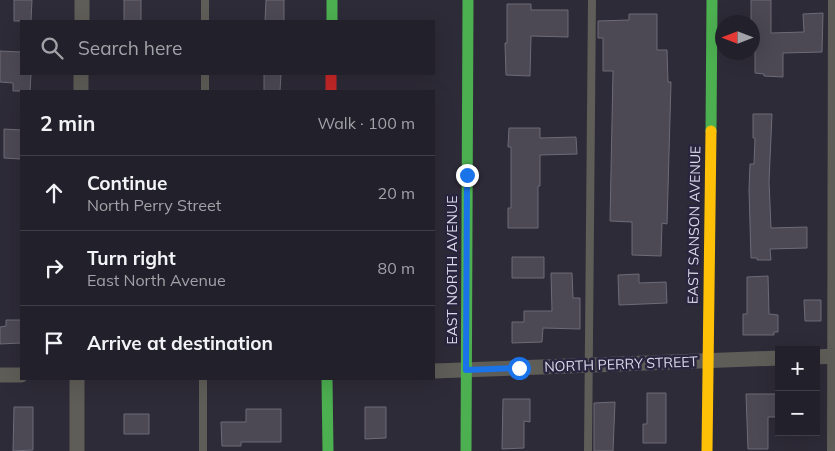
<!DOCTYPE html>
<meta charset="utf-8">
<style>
:root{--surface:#22202a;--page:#2a2832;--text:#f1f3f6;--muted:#a2a3a8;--line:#3f3e47}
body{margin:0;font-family:Mulish,sans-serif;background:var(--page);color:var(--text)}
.controls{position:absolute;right:15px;bottom:15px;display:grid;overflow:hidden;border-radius:0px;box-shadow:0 5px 20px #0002}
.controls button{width:45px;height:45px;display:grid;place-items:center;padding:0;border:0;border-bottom:1px solid var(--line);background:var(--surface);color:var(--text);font:25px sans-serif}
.compass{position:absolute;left:715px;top:15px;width:45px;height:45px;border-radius:50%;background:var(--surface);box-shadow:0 5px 20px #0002;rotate:270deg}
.stop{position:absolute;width:15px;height:15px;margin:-11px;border:4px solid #1a73e8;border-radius:50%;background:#fff}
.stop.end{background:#1a73e8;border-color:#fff;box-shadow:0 1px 5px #0008}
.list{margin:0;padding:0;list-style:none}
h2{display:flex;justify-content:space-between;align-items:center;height:65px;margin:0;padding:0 20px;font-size:21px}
h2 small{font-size:16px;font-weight:400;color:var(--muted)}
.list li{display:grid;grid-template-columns:32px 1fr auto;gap:15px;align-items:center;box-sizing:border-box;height:75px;padding:0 20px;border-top:1px solid var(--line)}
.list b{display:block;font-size:19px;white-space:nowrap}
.list p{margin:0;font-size:16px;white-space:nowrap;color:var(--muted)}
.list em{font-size:16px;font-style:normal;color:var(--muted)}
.icon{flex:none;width:28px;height:28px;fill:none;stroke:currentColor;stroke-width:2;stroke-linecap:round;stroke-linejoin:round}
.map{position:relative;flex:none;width:835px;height:451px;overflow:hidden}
.search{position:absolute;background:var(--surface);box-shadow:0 5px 20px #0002;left:20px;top:20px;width:415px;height:55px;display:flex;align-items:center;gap:12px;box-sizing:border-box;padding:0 18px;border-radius:0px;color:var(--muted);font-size:19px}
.panel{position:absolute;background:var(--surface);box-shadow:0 5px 20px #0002;left:20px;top:90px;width:415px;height:290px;border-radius:0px}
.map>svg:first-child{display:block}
.building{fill:#4c4955;stroke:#6d6b77}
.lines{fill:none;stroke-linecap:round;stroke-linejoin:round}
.lane{stroke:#5e5d57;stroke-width:8}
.street{stroke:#5e5d57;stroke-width:15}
.fast{stroke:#4caf50;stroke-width:11}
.slow{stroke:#ffc107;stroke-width:11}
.jam{stroke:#c62828;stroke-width:11}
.route{stroke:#1a73e8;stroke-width:6}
.labels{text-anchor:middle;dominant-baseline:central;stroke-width:5;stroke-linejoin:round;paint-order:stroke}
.street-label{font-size:14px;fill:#dad8e9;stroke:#2a253e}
</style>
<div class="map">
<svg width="835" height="451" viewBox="0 0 835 451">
<rect width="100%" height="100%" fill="#2e2b38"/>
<!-- building -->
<path class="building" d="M14 0H32L31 21H14Z
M124 0H141V21H124Z
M266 0H284V21H265Z
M751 0H771V33L804 32 803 14 823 13 822 52 783 53V77L764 76V74L755 73V25H752L751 22Z
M507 4H531V10H568V37L531 36 530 76 506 75 505 43H507Z
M629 14H657V50H667L668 82H671L667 224 662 223 661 256 632 255V222L610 221 613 71H603V38H598V21L629 20Z
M0 51 21 52V74H31L30 91H13V83L0 82Z
M264 74H281L280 91H264Z
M753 114H772L769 182 771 228 807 227V248L770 249 771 260H757V258H751L749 190 750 164H754L755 138H753Z
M509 128H540V138L576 137 577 154 540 155V186H538V228H508V208H511V147H508Z
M4 129 21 130V159L4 158Z
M512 257H544V278H512Z
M551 273H572L573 298H580V329L543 328 542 342 512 343V322H524V311H552Z
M639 274V283L666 282 667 303 619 305 618 275Z
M768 276 769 314 778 315V332H774V335H743V314H747V277Z
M804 300H821V321H805Z
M6 320H21V343L0 344V327L6 326Z
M647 393H666V443H643V424H647Z
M746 394H779V417H768V449H748Z
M503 399H530V422L524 421V448L502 449Z
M615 402 613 451H594V403Z
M14 407H33V450L13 451Z
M365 407H386V438L365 439Z
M246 409H281V442H241V446H222L221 422H246Z
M124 414H149V434H124Z"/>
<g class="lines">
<!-- lane -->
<path class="lane" d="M205 21V0
M205 91V74
M203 451V379
M588 451 592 0
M831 451 832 0"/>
<!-- street -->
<path class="street" d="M82 21V0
M81 91V74
M816 357 835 356
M434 371 779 358
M0 375H21
M77 451V379"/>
<!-- fast -->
<path class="fast" d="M332 0V21
M711 131 712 0
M327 379 328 451
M466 451 468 0"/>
<!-- slow -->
<path class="slow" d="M707 451 711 131"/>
<!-- jam -->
<path class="jam" d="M331 74V91"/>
</g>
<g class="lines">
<!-- route -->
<path class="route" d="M467 175 466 370 519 368"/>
</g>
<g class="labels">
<!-- street labels -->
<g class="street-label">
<text transform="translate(694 225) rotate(-89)">EAST SANSON AVENUE</text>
<text transform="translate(452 270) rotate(-90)">EAST NORTH AVENUE</text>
<text transform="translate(621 364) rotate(-2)">NORTH PERRY STREET</text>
</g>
</g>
</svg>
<div class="controls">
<button>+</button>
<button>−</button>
</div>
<svg class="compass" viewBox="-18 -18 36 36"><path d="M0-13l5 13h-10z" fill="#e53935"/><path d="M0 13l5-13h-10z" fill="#a2a3a8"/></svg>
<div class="stop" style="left:519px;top:368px"></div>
<div class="stop end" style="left:467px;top:175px"></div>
<div class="search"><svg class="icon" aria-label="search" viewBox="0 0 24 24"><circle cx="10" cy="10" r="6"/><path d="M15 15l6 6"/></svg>Search here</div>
<section class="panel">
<h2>2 min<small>Walk · 100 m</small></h2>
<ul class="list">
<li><svg class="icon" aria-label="ahead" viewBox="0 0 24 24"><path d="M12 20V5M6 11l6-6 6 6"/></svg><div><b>Continue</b><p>North Perry Street</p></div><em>20 m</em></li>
<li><svg class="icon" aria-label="right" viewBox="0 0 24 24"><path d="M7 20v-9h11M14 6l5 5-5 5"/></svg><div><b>Turn right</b><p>East North Avenue</p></div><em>80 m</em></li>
<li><svg class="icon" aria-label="arrive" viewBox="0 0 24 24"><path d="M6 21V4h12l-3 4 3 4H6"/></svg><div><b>Arrive at destination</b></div></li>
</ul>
</section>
</div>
